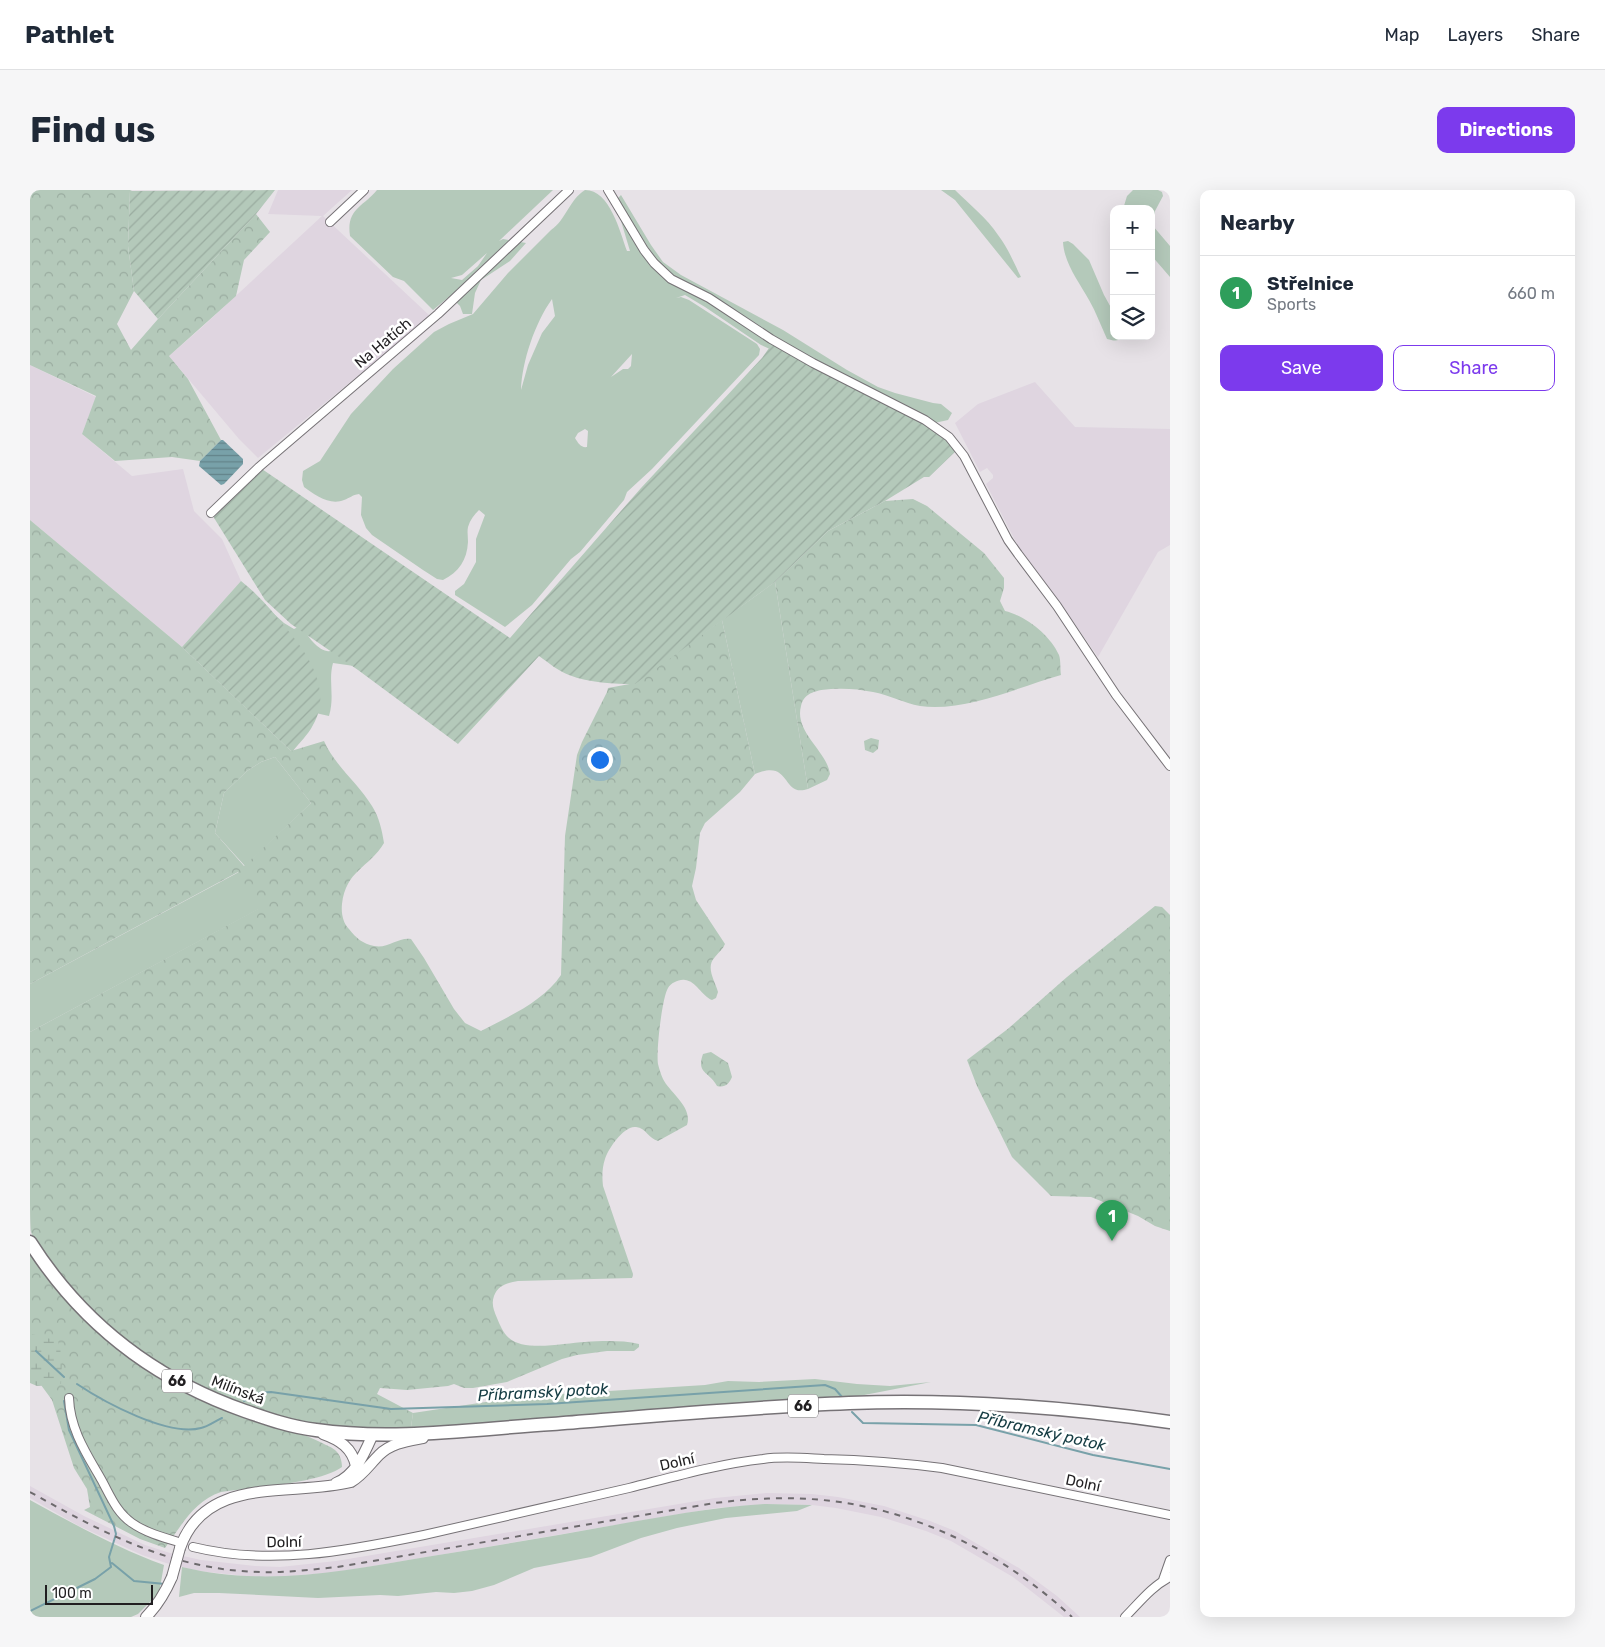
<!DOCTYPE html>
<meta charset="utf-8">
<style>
:root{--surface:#fff;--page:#f6f6f7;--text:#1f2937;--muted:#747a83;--line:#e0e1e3;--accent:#7c3aed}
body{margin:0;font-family:Rubik,sans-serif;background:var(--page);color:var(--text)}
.controls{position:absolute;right:15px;top:15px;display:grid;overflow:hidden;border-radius:10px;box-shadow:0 5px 20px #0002}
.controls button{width:45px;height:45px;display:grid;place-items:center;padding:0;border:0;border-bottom:1px solid var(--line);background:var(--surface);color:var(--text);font:25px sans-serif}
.scale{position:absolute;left:15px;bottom:12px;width:108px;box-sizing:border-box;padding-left:5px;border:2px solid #211f21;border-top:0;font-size:14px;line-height:18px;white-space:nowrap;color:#211f21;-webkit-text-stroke:4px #fff;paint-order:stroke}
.you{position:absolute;left:569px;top:569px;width:18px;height:18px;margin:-12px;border:4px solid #fff;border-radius:50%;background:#1a73e8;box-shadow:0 0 0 8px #1a73e833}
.badge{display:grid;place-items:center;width:32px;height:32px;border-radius:50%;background:var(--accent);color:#fff;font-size:16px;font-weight:700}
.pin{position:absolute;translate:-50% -41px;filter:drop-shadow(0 1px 2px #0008)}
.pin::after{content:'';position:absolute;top:26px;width:18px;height:15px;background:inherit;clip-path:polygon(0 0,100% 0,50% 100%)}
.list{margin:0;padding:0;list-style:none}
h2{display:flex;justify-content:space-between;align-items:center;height:65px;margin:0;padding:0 20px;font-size:21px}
h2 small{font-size:16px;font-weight:400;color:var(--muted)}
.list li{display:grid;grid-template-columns:32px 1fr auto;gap:15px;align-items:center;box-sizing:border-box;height:75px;padding:0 20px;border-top:1px solid var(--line)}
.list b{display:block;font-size:19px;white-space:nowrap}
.list p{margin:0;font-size:16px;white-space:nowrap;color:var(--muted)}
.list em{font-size:16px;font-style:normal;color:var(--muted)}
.actions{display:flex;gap:10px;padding:15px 20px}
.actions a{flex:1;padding:11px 0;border:1px solid var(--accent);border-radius:10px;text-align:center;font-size:18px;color:var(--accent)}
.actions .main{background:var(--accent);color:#fff}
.icon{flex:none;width:28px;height:28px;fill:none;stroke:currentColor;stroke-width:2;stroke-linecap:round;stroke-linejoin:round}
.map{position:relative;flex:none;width:1140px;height:1427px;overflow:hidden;border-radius:10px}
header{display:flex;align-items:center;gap:30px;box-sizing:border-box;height:70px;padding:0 25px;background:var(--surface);border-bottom:1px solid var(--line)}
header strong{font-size:24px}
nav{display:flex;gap:28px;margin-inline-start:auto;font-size:18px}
.intro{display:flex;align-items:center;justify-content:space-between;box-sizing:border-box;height:120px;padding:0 30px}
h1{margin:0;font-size:35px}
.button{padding:12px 22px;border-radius:10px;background:var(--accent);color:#fff;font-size:18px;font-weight:700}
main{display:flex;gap:30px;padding:0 30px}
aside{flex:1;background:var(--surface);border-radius:10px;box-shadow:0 5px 20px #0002}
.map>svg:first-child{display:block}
.built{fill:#dfd5e0}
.grass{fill:#b4c9ba;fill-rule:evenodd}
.forest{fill:url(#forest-crowns);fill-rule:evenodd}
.wetland{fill:url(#wetland-marsh)}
.garden{fill:url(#garden-furrows)}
.water{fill:url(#water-rules)}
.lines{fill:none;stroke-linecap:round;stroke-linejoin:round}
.stream{stroke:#78a1a9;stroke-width:2}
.minor-casing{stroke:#767276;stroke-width:10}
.tertiary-casing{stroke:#767276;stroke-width:12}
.primary-casing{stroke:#767276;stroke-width:15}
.minor{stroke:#fff;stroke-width:8}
.tertiary{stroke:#fff;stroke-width:10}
.primary{stroke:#fff;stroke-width:12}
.rail{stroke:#6d6a6d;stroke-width:2;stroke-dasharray:6 6;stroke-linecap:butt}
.tertiary-bridge-casing{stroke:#767276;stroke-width:12;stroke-linecap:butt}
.tertiary-bridge{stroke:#fff;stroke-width:10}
.labels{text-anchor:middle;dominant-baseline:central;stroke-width:5;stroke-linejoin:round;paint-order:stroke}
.shield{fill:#fff;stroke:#646264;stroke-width:1}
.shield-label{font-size:14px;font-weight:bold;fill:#211f21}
.street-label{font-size:15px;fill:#211f21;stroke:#fff}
.water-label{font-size:16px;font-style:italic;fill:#153c43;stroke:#fff}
</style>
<header>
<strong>Pathlet</strong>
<nav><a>Map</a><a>Layers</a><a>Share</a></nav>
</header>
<div class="intro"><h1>Find us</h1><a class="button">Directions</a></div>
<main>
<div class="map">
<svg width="1140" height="1427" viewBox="0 0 1140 1427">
<defs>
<pattern id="forest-crowns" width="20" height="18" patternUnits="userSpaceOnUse" patternTransform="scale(1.25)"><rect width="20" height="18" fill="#b4c9ba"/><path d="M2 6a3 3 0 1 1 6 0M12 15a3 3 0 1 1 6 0" fill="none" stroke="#9aaca0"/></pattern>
<pattern id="wetland-marsh" width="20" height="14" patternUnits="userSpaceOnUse" patternTransform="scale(1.25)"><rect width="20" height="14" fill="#b4c9ba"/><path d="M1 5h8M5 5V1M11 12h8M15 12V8" fill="none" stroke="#9aaca0"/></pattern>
<pattern id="garden-furrows" width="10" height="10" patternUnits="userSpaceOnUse" patternTransform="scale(1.25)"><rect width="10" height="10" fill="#b4c9ba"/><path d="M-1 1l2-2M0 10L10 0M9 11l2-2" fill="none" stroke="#9aaca0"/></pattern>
<pattern id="water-rules" width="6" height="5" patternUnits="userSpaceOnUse" patternTransform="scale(1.25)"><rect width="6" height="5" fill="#78a1a9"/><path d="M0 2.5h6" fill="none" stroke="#628389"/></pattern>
</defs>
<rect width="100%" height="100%" fill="#e7e2e7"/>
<!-- built -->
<path class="built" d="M248 0H322L293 26 399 125 392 133 228 268 209 249 139 166 170 139 292 26 238 24Z
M0 175 66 207 52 244 102 286 153 279 164 321 192 349 211 391 152 457 0 330Z
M1005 192 1045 237 1140 239V355L1128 362 1068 467 1026 407 988 356 956 294 963 288V285L957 278 950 282 925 233 948 214Z
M0 1296 54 1326 115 1355 140 1363 171 1370 225 1376 250 1377 306 1371 685 1308 736 1303 782 1304 808 1307 854 1316 900 1331 925 1341 989 1378 1027 1406 1050 1427H1034L983 1387 921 1351 896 1341 851 1327 806 1318 782 1315 736 1314 686 1318 308 1382 250 1387H224L169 1381 136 1373 112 1365 49 1336 0 1308Z"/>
<!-- grass -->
<path class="grass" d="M347 0H523L469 51 473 49 496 53 480 71 451 90 445 103 442 124H433L430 116 420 106 403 120 374 91 363 87 320 46C316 19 333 17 347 0ZM457 63 448 76 432 90 421 88 432 85Z
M555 0C580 0 590 42 597 61H600L585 11 591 5 621 55 633 72 651 85 753 140 817 180 848 197 865 203 903 213 911 214 922 223 918 230 891 236 778 176 731 155 675 117 655 105 646 108 651 107 659 110 727 154 730 159 729 165 622 279 597 302 594 310 550 362 541 369 502 415 475 437 425 405V401L434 394 446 372V349L455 325 449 320C444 325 440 330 438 337 437 342 438 347 438 352 437 370 429 382 413 390L407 389 393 380 342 345 336 338 331 325 332 307 329 304C322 305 320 308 314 310 300 316 285 305 274 297L272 290 273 281 290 271 321 224 363 179 404 142 419 134 443 124 478 83 521 40C536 30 539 10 555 0ZM522 109 525 126 512 143 498 175 491 200C492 171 505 133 522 109ZM602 164 601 176 598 179H593L581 187ZM555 239 558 241 557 257C551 258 548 253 545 248L548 243Z
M911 0H925C939 14 957 28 968 45 978 58 984 73 991 87L988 88 925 10Z
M1103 0H1128L1132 2 1133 6 1125 21 1123 36 1140 56V87L1121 65V19H1093L1097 6Z
M1038 51 1043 54 1059 70 1074 105 1084 123V146H1093C1089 152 1084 151 1077 149 1071 136 1066 122 1059 110 1049 92 1034 73 1033 52Z
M745 392 778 599C751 608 762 568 725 584L692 430Z
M233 414 254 433 264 439 272 435C276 444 286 459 297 461 301 462 308 459 313 458L324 476 303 473C298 491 305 506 299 526L281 522Z
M245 567 281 613 215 676 185 643 194 603 217 581 231 572Z
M209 682 229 719 0 842V794Z
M785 1189 827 1194 860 1196 901 1192 819 1208 423 1236 381 1237 383 1223 469 1210 531 1204 675 1195 698 1191 729 1192Z
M0 1310C44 1334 87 1358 134 1375L129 1403 108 1424 101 1427H0Z
M736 1314 782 1315 767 1321 696 1328 647 1338 611 1348 561 1367 504 1378 464 1395 442 1401 424 1403 406 1402 368 1406 350 1405 288 1408 189 1403H164L149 1407 152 1377C237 1397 312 1381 396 1367 457 1357 518 1347 579 1336 631 1327 683 1317 736 1314Z"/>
<!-- forest -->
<path class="forest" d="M0 0H102L100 1 98 56 104 101 87 134 101 160 128 129 226 24 240 42 214 70 206 106 139 166 158 189 191 250 170 271 142 267 85 271 52 244 66 206 0 175Z
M883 309 897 316 954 363 974 388V398L970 411 975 421C996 426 1020 445 1029 465 1031 471 1030 479 1031 485 988 497 936 522 890 516 874 513 859 505 843 502 829 499 815 498 801 499 788 500 774 502 771 516 764 542 797 561 800 584L797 590 778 599 745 392 798 341 855 311Z
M0 330 152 457 261 561 294 551C305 576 328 593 342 616 349 627 352 640 354 653 339 678 316 680 312 714 311 723 313 733 319 739 326 748 333 754 344 756 358 759 368 747 381 749L394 768 424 819 435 833 451 841C478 827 514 811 531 785L535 646 547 565 552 552 577 502 578 498 605 493 692 430 725 584 710 602 675 633 670 643 666 678 662 696 666 710 695 754C693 759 689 762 685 767 675 777 685 791 688 802L686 808 682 810C672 806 666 791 655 790 649 789 641 793 638 798 632 808 626 861 628 874 629 878 631 885 633 889 640 903 663 917 657 935L628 951C619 949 616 938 606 937 594 935 578 959 575 969 572 978 572 987 573 996L603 1084 602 1088 488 1091C477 1093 468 1095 464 1106 461 1114 464 1121 467 1128 470 1135 473 1143 479 1148 494 1162 535 1153 555 1152 572 1151 591 1150 609 1154V1157L604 1161H577L547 1165 532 1169 477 1192 443 1198H434L424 1194 418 1196 377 1200 350 1198 347 1204 383 1223 381 1237C344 1238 307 1238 272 1231 182 1211 100 1167 41 1097 28 1083 7 1059 1 1042 0 1035 0 1007 0 997 0 946 0 894 0 842L228 719 208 682 0 794ZM245 567 281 613 214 676 185 643 194 603 217 581 231 572Z
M841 548 849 550 848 559 843 563 835 560 834 551Z
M1125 716 1132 717 1140 725V1041L1125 1036 1108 1026 1061 1007 1021 1006 982 967 947 896 937 870 979 838 1037 787Z
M681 862 698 873 702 887C699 894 695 898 687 896 679 881 666 884 673 864Z
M0 1063C45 1133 113 1189 191 1219 223 1231 257 1236 288 1251 293 1254 300 1256 305 1260 310 1264 312 1271 312 1277 291 1293 220 1298 191 1302 164 1311 151 1336 135 1358L110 1349 54 1320 60 1317 57 1299 44 1278 22 1210 0 1180Z"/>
<!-- wetland -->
<path class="wetland" d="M2 1144 28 1151 32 1168 31 1194 7 1196 0 1193V1150Z"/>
<!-- garden -->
<path class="garden" d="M245 0 226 24 128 129 104 101 98 56 100 1Z
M741 149 895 230 929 258 899 287H894L855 311 798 341 745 392 605 494C584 494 559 493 539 485 528 481 519 473 509 466L428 554 328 480 261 434 235 410 181 323 229 277 480 448 611 298 732 168 739 158Z
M211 391C229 405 242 421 256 438 278 464 303 500 283 535 278 545 269 553 262 562L152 457Z"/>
<!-- water -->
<path class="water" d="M191 250H193L213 269V274L194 294 191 295 169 276 170 271Z"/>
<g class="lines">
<!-- stream -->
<path class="stream" d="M6 1161 34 1187
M47 1194C74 1212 138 1247 171 1238 178 1237 185 1231 192 1228
M214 1211 226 1203 241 1202 361 1219 517 1214 795 1195 805 1199 812 1207
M822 1222 833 1233 946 1235 1063 1265 1140 1279
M82 1373 104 1391 135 1394
M0 1421 65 1389 81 1377 79 1367 86 1344 84 1336 39 1240 34 1211"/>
<defs>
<path id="minor" d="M578 0 614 60 624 73 641 89 679 108 741 149 783 173 895 230 919 247 934 266 978 350 988 364 1027 416 1086 505 1140 576
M300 32 334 0
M181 323 229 277 408 124 539 0
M39 1208C40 1239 56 1263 71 1289 80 1305 86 1322 102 1333 116 1343 135 1348 152 1353
M163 1357C240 1376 317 1361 394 1345 462 1330 530 1314 599 1298 643 1287 688 1274 733 1269 753 1266 774 1268 794 1269 834 1270 873 1273 912 1278L1140 1325
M1133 1390 1140 1370
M1095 1427C1109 1413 1122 1396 1140 1387"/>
<path id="tertiary" d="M293 1244C310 1250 322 1258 326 1276
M306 1293C326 1285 335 1262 343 1244
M150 1358C176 1284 261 1307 321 1292 333 1285 340 1274 349 1265 361 1253 377 1251 393 1248
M116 1427C128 1415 135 1403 142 1387"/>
<path id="primary" d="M0 1052C52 1134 124 1189 215 1221 238 1229 261 1237 286 1240 363 1251 444 1239 522 1234 621 1226 720 1217 819 1213 926 1209 1034 1217 1140 1232"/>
</defs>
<!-- minor casing -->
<use href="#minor" class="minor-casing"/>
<!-- tertiary casing -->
<use href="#tertiary" class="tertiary-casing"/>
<!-- primary casing -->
<use href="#primary" class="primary-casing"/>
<!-- minor -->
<use href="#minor" class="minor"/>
<!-- tertiary -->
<use href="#tertiary" class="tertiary"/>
<!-- primary -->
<use href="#primary" class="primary"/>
<!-- rail -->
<path class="rail" d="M0 1302C82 1348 153 1385 250 1382 269 1381 288 1379 307 1377L685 1313C717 1309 748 1307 780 1309 878 1315 971 1361 1042 1427"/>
<defs>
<path id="tertiary-bridge" d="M142 1387 150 1358"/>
</defs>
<!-- tertiary-bridge casing -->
<use href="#tertiary-bridge" class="tertiary-bridge-casing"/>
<!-- tertiary-bridge -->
<use href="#tertiary-bridge" class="tertiary-bridge"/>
</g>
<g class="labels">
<!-- shield labels -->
<g class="shield">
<rect x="132" y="1179.5" width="30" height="23" rx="4"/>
<rect x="758" y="1204.5" width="30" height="23" rx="4"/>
</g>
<g class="shield-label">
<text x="147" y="1191">66</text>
<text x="773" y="1216">66</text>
</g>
<!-- street labels -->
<g class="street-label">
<text transform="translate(353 153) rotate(-40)">Na Hatích</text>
<text transform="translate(208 1200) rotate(21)">Milínská</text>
<text transform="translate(647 1272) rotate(-13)">Dolní</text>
<text transform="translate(1053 1293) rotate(12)">Dolní</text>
<text transform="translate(254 1352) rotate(-1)">Dolní</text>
</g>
<!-- water labels -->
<g class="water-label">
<text transform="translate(513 1202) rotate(-3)">Příbramský potok</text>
<text transform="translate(1012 1241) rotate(13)">Příbramský potok</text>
</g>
</g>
</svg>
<div class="controls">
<button>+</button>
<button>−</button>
<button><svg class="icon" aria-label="layers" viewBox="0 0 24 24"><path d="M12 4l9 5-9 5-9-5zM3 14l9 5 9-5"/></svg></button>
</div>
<div class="scale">100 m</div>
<div class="you"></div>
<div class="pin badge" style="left:1082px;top:1051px;background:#2e9e5b">1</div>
</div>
<aside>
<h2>Nearby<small></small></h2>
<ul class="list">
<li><span class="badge" style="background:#2e9e5b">1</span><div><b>Střelnice</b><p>Sports</p></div><em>660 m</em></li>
</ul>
<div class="actions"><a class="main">Save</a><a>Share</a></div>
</aside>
</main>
